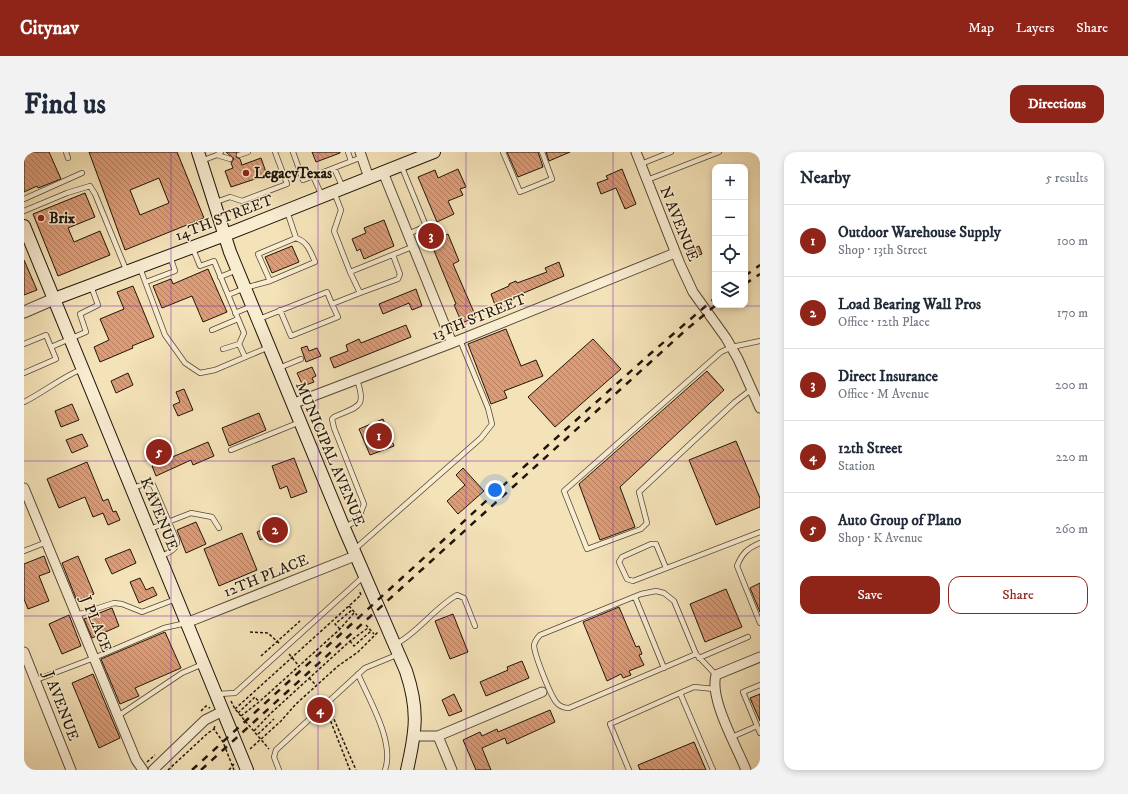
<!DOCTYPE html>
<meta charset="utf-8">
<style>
:root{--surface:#fff;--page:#f2f2f3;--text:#1f2937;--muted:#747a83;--line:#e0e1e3;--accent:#8f2418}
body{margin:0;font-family:"IM FELL DW Pica",serif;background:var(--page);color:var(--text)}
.controls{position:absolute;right:12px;top:12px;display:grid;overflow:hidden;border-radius:8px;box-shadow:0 2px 6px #0003}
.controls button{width:36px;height:36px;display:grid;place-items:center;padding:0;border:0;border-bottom:1px solid var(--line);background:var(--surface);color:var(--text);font:20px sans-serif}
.you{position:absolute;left:471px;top:338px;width:14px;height:14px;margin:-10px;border:3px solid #fff;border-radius:50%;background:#1a73e8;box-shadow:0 0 0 6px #1a73e833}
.badge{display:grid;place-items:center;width:26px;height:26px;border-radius:50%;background:var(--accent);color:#fff;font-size:13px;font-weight:700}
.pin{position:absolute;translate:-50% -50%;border:2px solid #fff;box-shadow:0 1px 4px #0006}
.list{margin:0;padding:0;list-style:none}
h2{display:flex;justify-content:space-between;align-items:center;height:52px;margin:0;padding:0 16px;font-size:17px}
h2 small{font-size:13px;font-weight:400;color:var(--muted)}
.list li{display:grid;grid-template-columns:26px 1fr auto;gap:12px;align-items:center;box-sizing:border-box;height:72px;padding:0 16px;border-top:1px solid var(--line)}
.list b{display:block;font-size:15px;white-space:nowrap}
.list p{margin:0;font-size:13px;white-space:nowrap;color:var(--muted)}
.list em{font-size:13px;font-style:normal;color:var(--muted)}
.actions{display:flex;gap:8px;padding:12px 16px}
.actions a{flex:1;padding:9px 0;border:1px solid var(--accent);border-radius:12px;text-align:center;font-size:14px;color:var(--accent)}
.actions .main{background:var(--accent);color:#fff}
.icon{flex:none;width:22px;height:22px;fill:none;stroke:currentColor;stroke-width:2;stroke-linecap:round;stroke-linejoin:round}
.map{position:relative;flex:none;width:736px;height:618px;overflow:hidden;border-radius:12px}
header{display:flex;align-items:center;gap:24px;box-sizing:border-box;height:56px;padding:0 20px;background:var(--accent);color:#fff}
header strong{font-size:19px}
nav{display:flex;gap:22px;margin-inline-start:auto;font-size:14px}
.intro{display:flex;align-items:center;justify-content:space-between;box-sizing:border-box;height:96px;padding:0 24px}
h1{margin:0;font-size:28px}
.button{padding:10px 18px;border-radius:12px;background:var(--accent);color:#fff;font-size:14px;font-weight:700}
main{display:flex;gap:24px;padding:0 24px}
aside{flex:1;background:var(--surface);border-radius:12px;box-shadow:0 2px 6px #0003}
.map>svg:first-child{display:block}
.building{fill:url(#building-back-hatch);stroke:#201609;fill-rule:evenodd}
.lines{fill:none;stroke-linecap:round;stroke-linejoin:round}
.service-casing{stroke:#554935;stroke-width:6}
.minor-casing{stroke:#554935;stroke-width:11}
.tertiary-casing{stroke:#554935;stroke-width:13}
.secondary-casing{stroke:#201609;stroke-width:14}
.path{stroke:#201609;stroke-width:1.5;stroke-dasharray:3 2;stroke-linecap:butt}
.service{stroke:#f8ecd1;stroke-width:4.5}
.minor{stroke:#f8ecd1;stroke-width:9}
.tertiary{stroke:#f8ecd1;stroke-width:11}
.secondary{stroke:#f8ecd1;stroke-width:12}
.tram{stroke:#201609;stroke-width:1}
.rail{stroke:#201609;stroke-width:2.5;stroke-dasharray:7 7;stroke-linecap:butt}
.grid{fill:none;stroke:#7b2cbf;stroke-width:1;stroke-opacity:0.55}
.poi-dot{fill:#8f2418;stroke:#f8ecd1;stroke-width:1.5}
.labels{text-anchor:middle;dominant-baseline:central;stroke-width:3;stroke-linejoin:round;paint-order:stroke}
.poi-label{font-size:15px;font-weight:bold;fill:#201609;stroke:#f8ecd1;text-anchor:start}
.street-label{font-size:15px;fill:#201609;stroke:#f8ecd1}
</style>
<header>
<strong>Citynav</strong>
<nav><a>Map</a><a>Layers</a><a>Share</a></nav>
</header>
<div class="intro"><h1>Find us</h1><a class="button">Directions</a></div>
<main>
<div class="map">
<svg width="736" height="618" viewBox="0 0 736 618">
<defs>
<pattern id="building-back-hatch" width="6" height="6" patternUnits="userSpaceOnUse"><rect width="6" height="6" fill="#dc9c77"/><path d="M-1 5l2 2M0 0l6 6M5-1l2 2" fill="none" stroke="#b27e60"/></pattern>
</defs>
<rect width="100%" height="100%" fill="#f4e2b8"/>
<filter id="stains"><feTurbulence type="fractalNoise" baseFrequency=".005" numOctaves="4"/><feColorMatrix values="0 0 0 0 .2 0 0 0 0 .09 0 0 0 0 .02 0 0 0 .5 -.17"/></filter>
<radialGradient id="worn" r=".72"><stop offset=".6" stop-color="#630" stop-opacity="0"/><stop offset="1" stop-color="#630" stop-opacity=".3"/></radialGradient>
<!-- building -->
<path class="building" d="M0 0H25L37 27 14 36 13 34 0 40Z
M65 0H153L180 66 101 98ZM135 26 145 51 116 63 106 38Z
M202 0H213L212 5 216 7 218 13 237 6 243 23 207 35 201 19 209 16 207 11 210 7Z
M288 0H316V1L292 10Z
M483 0H514L519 15 494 25Z
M522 0H546L525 9Z
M434 17 442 35 436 37 439 43 424 49 430 62 413 70 394 25 411 18 414 26Z
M598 17 612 52 601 57 592 36 577 42 573 31 584 27 582 24Z
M61 41 71 65 44 76 50 90 76 79 86 103 34 124 9 62Z
M360 68 370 94 340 107 336 97 333 99 328 87 342 81 340 76Z
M417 74 420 84 424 82 435 109 429 112 452 165 438 171 430 153 432 152 402 79Z
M268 94 275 110 248 121 241 105Z
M675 94 678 102 667 106 664 99Z
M0 108 13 138 0 143Z
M535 110 540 124 471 153 467 142 485 134V132L492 129 493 131 523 120 521 116Z
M184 117 203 160 179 170 168 144 138 156 129 134 147 127 149 132Z
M109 134 130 185 108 194 109 196 76 210 70 195 85 188 76 167 100 157 93 140Z
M392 137 398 154 388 158 385 151 359 162 355 152Z
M382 173 387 185 310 216 306 206 324 199 322 193 335 187 337 191Z
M482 177 497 214 512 208 519 224 480 239 483 246 467 252 444 192Z
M569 187 597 217 531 275 504 245Z
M283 194 285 199 293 196 297 204 282 210 277 196Z
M288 215 292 224 288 226 290 230 279 234 273 221Z
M683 219 700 238 596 335 611 375 576 388 555 332Z
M104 221 109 233 92 241 87 229Z
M160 237 169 258 154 264 149 253 156 250 152 240Z
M48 252 55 268 37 275 31 259Z
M235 261 242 278 205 294 198 276Z
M359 267 370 294 346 303 335 277Z
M58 282 64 294 48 301 42 288Z
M712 289 736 346V355L692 373 665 308Z
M139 290 146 306 184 290 190 304 169 313 167 308 132 324 128 314 131 312 125 297Z
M270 306 283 340 267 346 263 334 256 337 248 314Z
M63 310 79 349 84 347 89 360 92 359 96 368 84 373 79 361 69 365 61 345 35 356 23 327Z
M439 316 460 339 434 362 423 349 441 333 432 323Z
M259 369 262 378 236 388 233 380Z
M172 370 182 392 162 401 153 378Z
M218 381 233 418 195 434 180 397Z
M106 397 112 411 88 422 81 407Z
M20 404 26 420 15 424 25 449 4 457 0 447V412Z
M54 404 70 442 53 449 38 411Z
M116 426 122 438 129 435 133 443 115 451 106 430Z
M736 431V460L726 436Z
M702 437 718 475 681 490 666 452Z
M595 455 612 495 615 494 618 502 615 503 620 513 605 519 607 523 599 526 597 522 583 529 559 470Z
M88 456 95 474 68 486 60 467Z
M429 462 444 500 426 507 411 469Z
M45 463 57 494 38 502 25 472Z
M141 480 157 516 111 536 115 544 96 552 77 507Z
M498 509 505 526 462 544 456 530 484 518 483 515Z
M69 522 96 586 75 596 48 531Z
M430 542 438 559 425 564 418 548Z
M736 542V569L726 546Z
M526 558 531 570 483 592 481 586 458 596 467 618H452L439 588 456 580 458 584 473 577 474 580Z
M670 590 682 618H616L614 613Z"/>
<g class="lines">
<defs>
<path id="service" d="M42 0 44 6
M269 0 279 28 338 5
M324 0 327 9
M479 0 496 40 528 27 518 0
M193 3 206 7
M215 3 224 0
M177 9 193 3 197 0
M617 12 647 0
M377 13 402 74 384 82
M310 16 319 36
M289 24 298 44
M623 28 695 0
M310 40 317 58 310 79 326 120 388 95
M0 47 58 21
M192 50 206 45 218 49 263 32 251 0
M0 59 43 41 66 34 71 42 103 120
M169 97 176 114 190 109 220 181 215 192 221 205
M116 116 141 183 161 211 176 221 191 218 245 195
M326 120 336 141 374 127 376 122 369 103
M196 125 213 118
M246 129 291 110C286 99 284 90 272 86
M122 130 151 119 146 104
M204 143 221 136 246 129 234 102 272 86 263 59
M256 158 267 184 314 165 308 152
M211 161 228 154
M235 167 303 140 308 152 336 141
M188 178 214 167
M0 192 22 183 32 207 0 221
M27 195 62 180 56 162 74 153 67 134
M199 197 215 192
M255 216 277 207
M728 237 711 250 615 340 623 371 617 377 563 397 540 339 697 200 708 195 736 189
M0 250C20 240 38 225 58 217
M207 298 276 270
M109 336 123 331 129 333 153 389C153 398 144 401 137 404
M321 375 334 368 340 352 310 276 308 267 310 265C334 254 343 256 333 228
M126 377 167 361 188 365 195 376
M736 391C724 396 718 401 713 414L736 471
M331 397 457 286 468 272 464 256 436 188
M0 399 23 390
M642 416 632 392H627L598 405 595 410 603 427 609 429 736 380
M611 445 640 516
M53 463 90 451 98 452 118 460 152 447
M372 492C395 480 410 456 433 443L440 446 451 474
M672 502 545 556C540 556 535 554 532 550 526 542 510 502 510 493 511 489 513 486 516 483L617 442 632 439 640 441 650 449 672 502 692 523
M675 506 724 485
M334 522C345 548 371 590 361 618
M12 528 70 506 140 476 162 471
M736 533 719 540 736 581
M194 542 211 541 339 425
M94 564 158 521 179 512
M708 585 733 574
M255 618 250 605 252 598 341 516 375 502
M605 618 586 572 656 541
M689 618 656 541 670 535 691 537"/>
<path id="minor" d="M336 0 345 26
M612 0 656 112 669 140 702 186 714 207 736 256
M359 20 428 191
M268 252 428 191 651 101
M0 336 112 608 119 618
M162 471 331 404
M0 500 47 618
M391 584H414L428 618
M414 584 518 540
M129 618 181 568 199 559
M722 618C713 595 685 547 692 523L736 505"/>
<path id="tertiary" d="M0 160 30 147"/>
<path id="secondary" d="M174 0 206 100 320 376 382 519C395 558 392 579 383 618
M0 74 223 618
M30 147 201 83 410 0"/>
</defs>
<!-- service casing -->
<use href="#service" class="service-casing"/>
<!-- minor casing -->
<use href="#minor" class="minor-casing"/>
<!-- tertiary casing -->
<use href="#tertiary" class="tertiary-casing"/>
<!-- secondary casing -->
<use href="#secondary" class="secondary-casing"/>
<!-- path -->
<path class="path" d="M325 454 333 463
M342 473 350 482
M316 477 311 472 328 458
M226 480 244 481 256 492
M326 489 330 494 347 479
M265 502 275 514
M237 504 276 469
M285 526 292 533
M207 549 211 557 245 597
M211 557 337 443 335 438
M306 558 332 618
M177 559 182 554 186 556
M303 560 326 618
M214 561 231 545 235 550
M217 564 235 550 275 514 316 477 330 461
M190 577 191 573
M230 579 246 562 326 489 344 476
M234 582 250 567
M226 597 257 569 272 552 314 514 334 500 354 480
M123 610 131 603
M144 618 184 581 190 577 199 590 210 618
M205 618 210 612"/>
<!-- service -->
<use href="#service" class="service"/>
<!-- minor -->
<use href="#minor" class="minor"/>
<!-- tertiary -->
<use href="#tertiary" class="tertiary"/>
<!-- secondary -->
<use href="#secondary" class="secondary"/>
<!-- tram -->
<path class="tram" d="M0 615 1 618"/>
<!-- rail -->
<path class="rail" d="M721 124 736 113
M721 132 736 122
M168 618 473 339 626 202 691 146
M177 618 663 177 692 153"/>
</g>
<!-- grid -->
<path class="grid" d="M147 0V618M294 0V618M442 0V618M589 0V618M0 154H736M0 309H736M0 464H736"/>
<!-- markers -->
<g class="poi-dot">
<circle cx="222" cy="21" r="4"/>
<circle cx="17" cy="66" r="4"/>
</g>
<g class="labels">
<!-- poi labels -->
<g class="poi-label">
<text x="230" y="21">LegacyTexas</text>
<text x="25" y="66">Brix</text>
</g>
<!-- street labels -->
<g class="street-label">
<text transform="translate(200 66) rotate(-21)">14TH STREET</text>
<text transform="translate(655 72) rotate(68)">N AVENUE</text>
<text transform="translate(455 165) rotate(-22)">13TH STREET</text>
<text transform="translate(306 302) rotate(67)">MUNICIPAL AVENUE</text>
<text transform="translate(135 362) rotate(68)">K AVENUE</text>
<text transform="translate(242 424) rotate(-22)">12TH PLACE</text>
<text transform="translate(72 472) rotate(68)">J PLACE</text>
<text transform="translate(37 554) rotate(69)">J AVENUE</text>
</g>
</g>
<rect width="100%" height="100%" filter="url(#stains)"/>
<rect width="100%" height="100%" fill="url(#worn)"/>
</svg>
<div class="controls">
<button>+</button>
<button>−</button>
<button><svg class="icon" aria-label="locate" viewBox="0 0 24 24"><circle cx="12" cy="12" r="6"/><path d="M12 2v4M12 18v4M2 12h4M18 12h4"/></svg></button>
<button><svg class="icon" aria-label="layers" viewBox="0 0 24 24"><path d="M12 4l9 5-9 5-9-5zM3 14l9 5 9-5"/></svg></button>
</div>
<div class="you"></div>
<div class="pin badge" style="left:355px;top:284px">1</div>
<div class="pin badge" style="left:251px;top:378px">2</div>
<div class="pin badge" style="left:407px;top:84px">3</div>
<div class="pin badge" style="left:296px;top:558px">4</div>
<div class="pin badge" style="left:135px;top:300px">5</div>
</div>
<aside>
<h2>Nearby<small>5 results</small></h2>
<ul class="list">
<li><span class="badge">1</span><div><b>Outdoor Warehouse Supply</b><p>Shop · 13th Street</p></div><em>100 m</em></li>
<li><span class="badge">2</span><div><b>Load Bearing Wall Pros</b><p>Office · 12th Place</p></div><em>170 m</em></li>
<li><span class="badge">3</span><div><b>Direct Insurance</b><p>Office · M Avenue</p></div><em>200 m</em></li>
<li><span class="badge">4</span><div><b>12th Street</b><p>Station</p></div><em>220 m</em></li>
<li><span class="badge">5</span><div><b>Auto Group of Plano</b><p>Shop · K Avenue</p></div><em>260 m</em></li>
</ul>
<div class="actions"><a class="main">Save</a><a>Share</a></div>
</aside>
</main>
